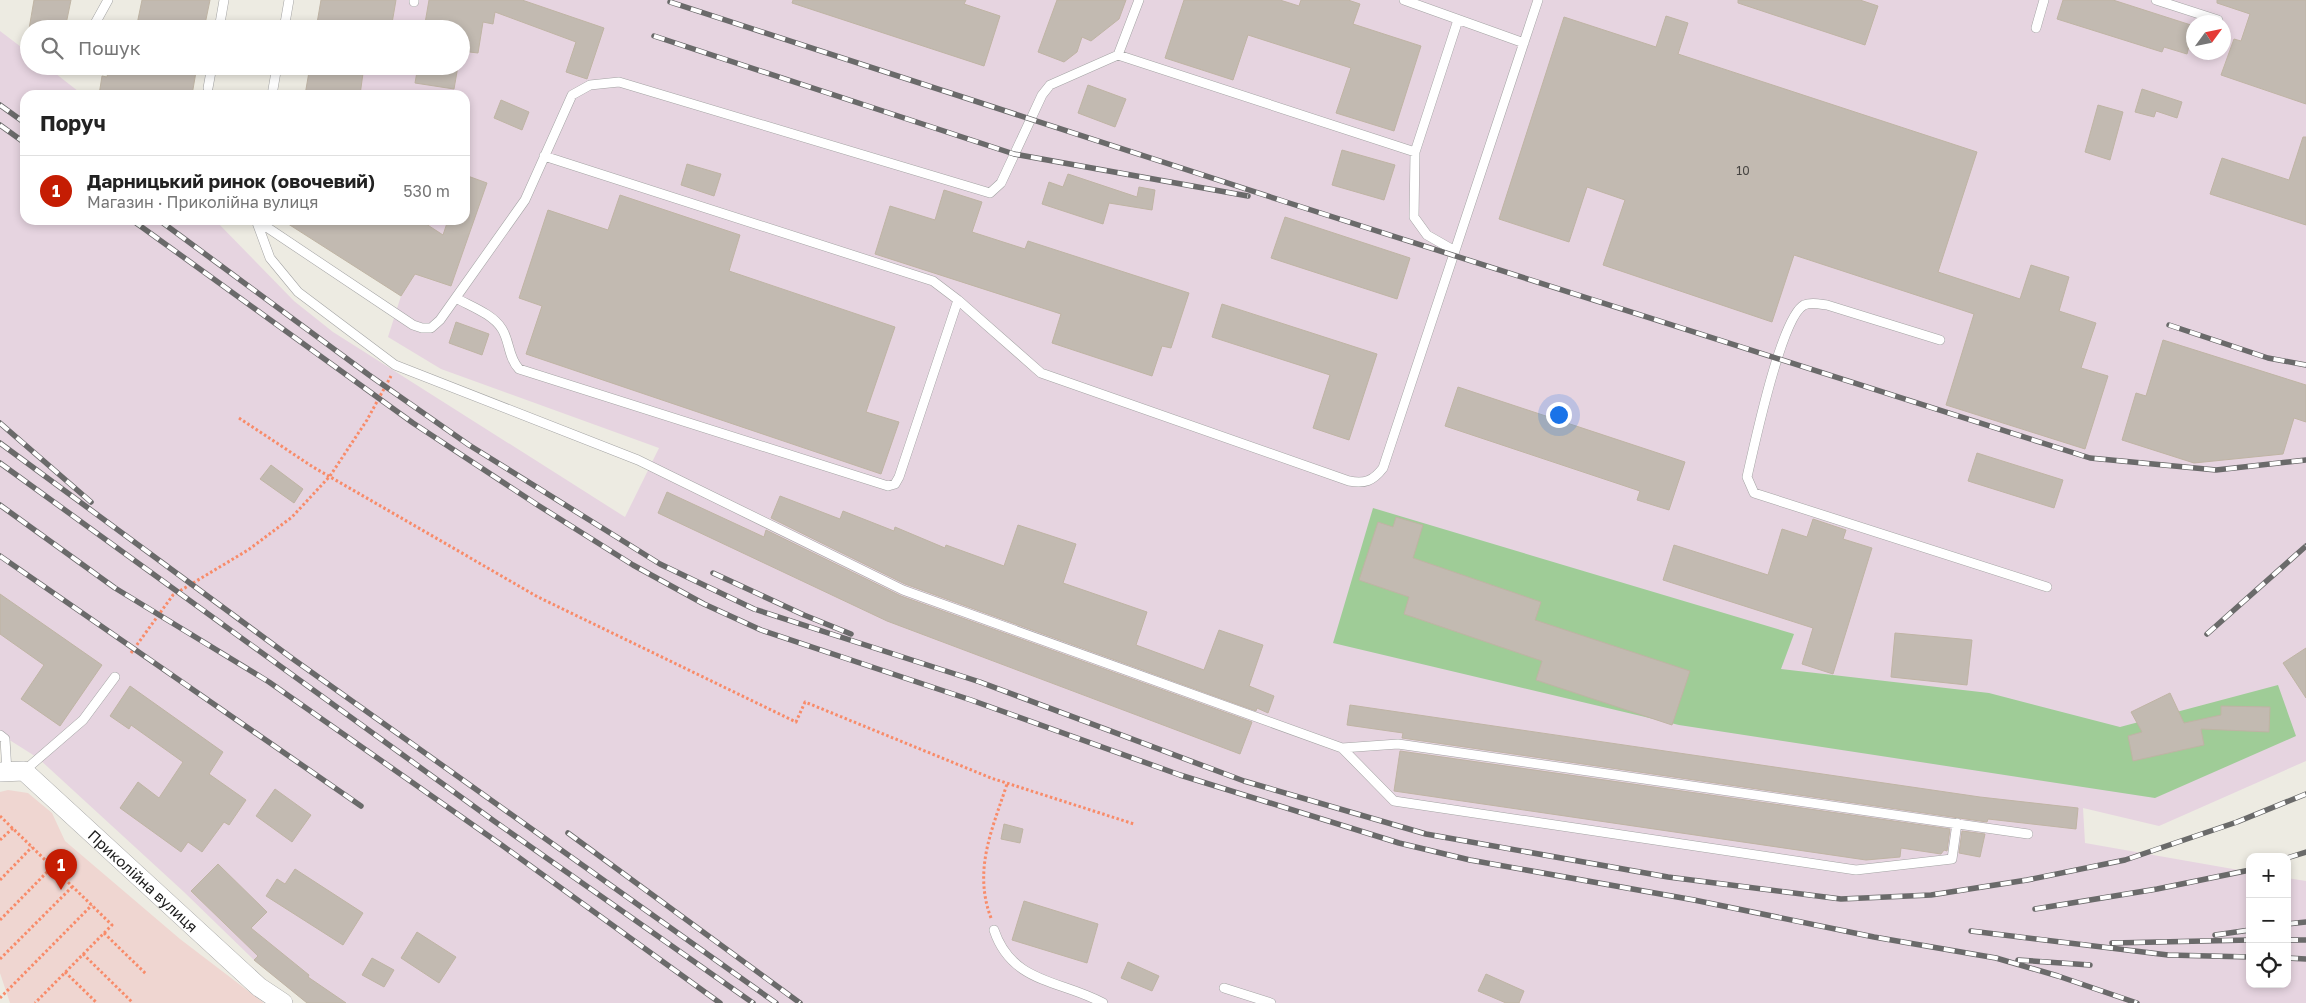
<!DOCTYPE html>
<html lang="uk">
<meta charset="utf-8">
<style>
:root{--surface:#fff;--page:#f6f6f6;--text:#222;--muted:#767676;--line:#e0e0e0;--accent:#c51d03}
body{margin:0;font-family:"Golos Text",sans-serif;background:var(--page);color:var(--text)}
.controls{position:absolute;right:15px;bottom:15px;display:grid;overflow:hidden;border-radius:10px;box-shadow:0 2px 8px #0003}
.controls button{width:45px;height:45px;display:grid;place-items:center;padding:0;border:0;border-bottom:1px solid var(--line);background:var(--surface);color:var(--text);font:25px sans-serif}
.compass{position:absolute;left:2186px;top:15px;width:45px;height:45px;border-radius:50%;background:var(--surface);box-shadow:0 2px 8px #0003;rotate:57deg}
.you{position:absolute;left:1558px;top:414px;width:18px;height:18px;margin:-12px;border:4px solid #fff;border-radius:50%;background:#1a73e8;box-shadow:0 0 0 8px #1a73e833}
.badge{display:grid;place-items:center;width:32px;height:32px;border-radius:50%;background:var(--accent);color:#fff;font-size:16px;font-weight:700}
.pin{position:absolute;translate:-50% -41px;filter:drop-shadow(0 1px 2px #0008)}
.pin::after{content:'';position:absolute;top:26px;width:18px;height:15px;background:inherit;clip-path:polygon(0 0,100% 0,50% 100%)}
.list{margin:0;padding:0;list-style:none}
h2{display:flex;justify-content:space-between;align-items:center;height:65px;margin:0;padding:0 20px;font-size:21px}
h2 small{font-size:16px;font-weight:400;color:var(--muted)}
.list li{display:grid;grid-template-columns:32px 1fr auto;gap:15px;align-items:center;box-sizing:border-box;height:70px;padding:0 20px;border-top:1px solid var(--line)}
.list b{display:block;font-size:19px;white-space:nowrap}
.list p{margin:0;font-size:16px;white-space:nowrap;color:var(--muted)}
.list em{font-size:16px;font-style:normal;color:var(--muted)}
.icon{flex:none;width:28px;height:28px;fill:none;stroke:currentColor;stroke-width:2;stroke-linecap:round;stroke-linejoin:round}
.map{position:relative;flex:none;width:2306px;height:1003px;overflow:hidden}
.search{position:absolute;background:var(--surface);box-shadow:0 2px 8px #0003;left:20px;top:20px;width:450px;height:55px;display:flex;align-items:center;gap:12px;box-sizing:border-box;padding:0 18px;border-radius:28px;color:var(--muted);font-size:19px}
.panel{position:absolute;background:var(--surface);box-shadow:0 2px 8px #0003;left:20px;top:90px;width:450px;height:135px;border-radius:15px}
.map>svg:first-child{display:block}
.commercial{fill:#efd6d1}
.industrial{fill:#e6d4e0;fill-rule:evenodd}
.forest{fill:#9fcc97}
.building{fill:#c2bab1;stroke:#bfb4a4}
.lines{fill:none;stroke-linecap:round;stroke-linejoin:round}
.lane-casing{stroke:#a3a3a3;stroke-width:10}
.street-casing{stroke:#a3a3a3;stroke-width:20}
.path{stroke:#f88b69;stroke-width:3;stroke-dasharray:2.5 2.5;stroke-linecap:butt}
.lane{stroke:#fff;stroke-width:9}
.street{stroke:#fff;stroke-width:19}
.rail-casing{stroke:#6a6a6a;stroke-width:5.5}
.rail{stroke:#fff;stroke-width:4;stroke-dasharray:11;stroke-linecap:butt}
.labels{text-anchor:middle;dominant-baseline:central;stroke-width:4.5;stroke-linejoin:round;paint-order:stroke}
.number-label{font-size:12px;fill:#464441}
.street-label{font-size:15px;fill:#1c1c1c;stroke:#fff}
</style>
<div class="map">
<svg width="2306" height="1003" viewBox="0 0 2306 1003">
<rect width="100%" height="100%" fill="#edebe2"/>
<!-- commercial -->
<path class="commercial" d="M8 790 28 793 52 813 65 841 180 939 264 1003H10L0 973V792Z"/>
<!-- industrial -->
<path class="industrial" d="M321 0H2306V761L2159 826 2083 808 2085 843 2250 872V984H2287V878L2306 881V1003H307L254 960 184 892 38 758 0 734V31L29 53V66H46L83 95H25V220H215L294 301 333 332 625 517 659 448 441 369 388 337 401 296 285 220H465V95H305L310 66H461V29H316ZM2194 22H2224V52H2194Z"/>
<!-- forest -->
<path class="forest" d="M1373 508 1794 634 1781 669 1989 693 2120 727 2278 685 2296 736 2155 798 1679 725 1333 643Z"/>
<!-- building -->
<path class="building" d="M34 0H71L65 29H29Z
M142 0H210L204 29H136Z
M321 0H396L391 29H316Z
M429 0H522L604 28 587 79 566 72 576 42 495 12 493 24 483 22 478 53 461 51V29H424Z
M793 0H966L964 4 1000 16 984 66 792 3Z
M1057 0H1126L1119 19 1091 41 1082 37 1077 52 1064 62 1038 52Z
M1184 0H1280L1299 6 1301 0H1348L1360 4 1353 24 1421 46 1394 131 1336 113 1351 68 1248 35 1233 80 1165 58Z
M1738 0H1860L1878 6 1865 45 1738 3Z
M2063 0H2113L2194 26 2187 54 2164 47 2162 52 2057 19Z
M2217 0H2306V104L2221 75 2234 39 2241 41 2250 14 2217 3Z
M1666 16 1688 23 1678 54 1977 152 1938 272 2020 299 2031 265 2069 277 2059 311 2096 323 2081 368 2108 376 2085 449 1946 405 1974 314 1794 255 1772 322 1603 265 1625 200 1587 187 1569 242 1499 219 1564 17 1656 47Z
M128 66H197L192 95H99L102 76 107 77 109 67 127 71Z
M310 66H364L360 95H305Z
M418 66H458L454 89 415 83Z
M1088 85 1126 99 1115 127 1078 113Z
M2142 89 2182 102 2177 118 2156 111 2154 117 2135 112Z
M501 100 529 112 522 130 494 118Z
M2098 105 2123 112 2110 160 2085 152Z
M2303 137H2306V225L2210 194 2222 158 2289 180Z
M1342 150 1395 165 1384 200 1332 185Z
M687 164 721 174 714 196 681 185Z
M1068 174 1137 197 1139 187 1155 190 1152 210 1109 203 1103 224 1042 204 1049 182 1063 187Z
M465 175 487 183 451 286 415 274 401 296 282 220H420L443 235 448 220H465Z
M944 190 982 202 972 232 1025 249 1028 241 1189 293 1171 348 1162 346 1152 376 1052 343 1061 314 875 254 890 206 935 220Z
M620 195 740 235 729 271 895 327 866 412 899 422 881 474 526 354 542 306 519 298 548 210 608 230Z
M1285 217 1410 258 1397 299 1271 258Z
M1222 304 1377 354 1349 440 1313 428 1330 375 1212 337Z
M456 322 489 334 482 355 449 343Z
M2163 340 2306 385V422L2294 418 2283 454 2194 463 2122 440 2136 393 2146 396Z
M1458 387 1685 462 1669 510 1637 500 1640 491 1445 426Z
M1977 453 2063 480 2054 508 1968 481Z
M271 465 303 489 294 503 260 479Z
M667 492 764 537 766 530 901 596 1252 722 1240 754 887 621 658 513Z
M780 496 840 519 843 511 894 531 895 527 945 548 946 545 1004 566 1018 525 1076 544 1063 583 1147 612 1136 645 1204 670 1219 630 1263 645 1249 686 1274 696 1268 713 1257 708 1256 711 905 584 771 518Z
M1396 517 1423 525 1413 558 1541 602 1535 620 1690 671 1672 725 1536 680 1542 661 1404 614 1409 597 1359 580 1378 522 1393 527Z
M1813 519 1846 530 1843 539 1872 548 1833 674 1802 664 1813 628 1663 580 1674 545 1768 575 1782 529 1807 537Z
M0 594 102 665 60 726 21 699 44 665 0 634Z
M1895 633 1972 640 1967 685 1891 677Z
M2306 648V698L2283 663Z
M130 686 223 752 209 774 246 800 229 825 224 822 202 852 188 842 181 852 120 808 138 782 159 798 183 762 131 725 129 729 110 716Z
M2170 693 2184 723 2221 715V706L2270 707 2269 732 2201 729 2204 745 2133 761 2128 736 2142 732 2131 712Z
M1350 705 1980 797 2078 808 2076 829 1988 819 1987 822 1402 738 1403 733 1347 725Z
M1400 751 1950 829 1947 851 1944 850 1941 854 1901 848 1900 857 1866 860 1394 791Z
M275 789 311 815 292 842 256 816Z
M1004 824 1023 829 1020 843 1001 839Z
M1962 831 1985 834 1980 857 1959 853Z
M218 864 267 912 251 928 309 975 308 977 346 1003H307L254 960 258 956 191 891Z
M295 869 363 913 343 945 266 896 277 879 285 884Z
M1024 901 1098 924 1087 963 1012 940Z
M417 932 456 957 439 983 401 958Z
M372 958 394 970 384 987 362 975Z
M1128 962 1159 976 1152 991 1121 978Z
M1486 974 1524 991 1519 1003H1506L1478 991Z"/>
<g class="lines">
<defs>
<path id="lane" d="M1404 0 1524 43
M2156 0 2218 20
M414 2V0
M2036 28 2044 0
M92 29 108 0
M219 29 224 0
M284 29 289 0
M1118 55 1415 152
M208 88 212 66
M272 95 277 66
M544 156 933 281 958 300 1041 373 1349 481C1365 484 1373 481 1383 468L1538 0
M256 220 270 258 298 292 395 365 638 460 903 590 1342 748 1398 744 2028 834
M256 220 413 325 422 328H431L440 320 525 200 572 95 590 85 619 82 990 193 1001 183 1042 95 1050 85 1118 55 1139 0
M1455 251 1427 235 1414 217 1415 152 1458 20
M456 298C470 306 493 314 502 329 510 342 508 357 519 369L888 486 895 484 899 477 958 300
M1940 340 1827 305C1819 304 1811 302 1804 305 1781 317 1754 447 1747 477L1754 493 2047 587
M0 735 5 739 7 772
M1342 748 1394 801 1856 870 1952 859 1957 823
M24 771 83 720 115 677
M994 930C1012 984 1061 980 1103 1003
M1224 988 1271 1003"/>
<g id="street">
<path id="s1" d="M0 772 24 771 259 987 283 1003"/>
</g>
</defs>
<!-- lane casing -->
<use href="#lane" class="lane-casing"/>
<!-- street casing -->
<use href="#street" class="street-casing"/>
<!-- path -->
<path class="path" d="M239 418 313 467 538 597 796 722 805 702 991 778 1134 824
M131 653 173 595 248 550 292 517 330 476 367 420 391 376
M0 816 112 925 35 1003
M0 840 13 828
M0 880 32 847
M991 918C973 870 992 830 1007 784
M0 920 52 867
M104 933 146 974
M83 954 133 1003
M0 959 73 886
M65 972 97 1003
M0 998 92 905"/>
<!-- lane -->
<use href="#lane" class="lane"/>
<!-- street -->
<use href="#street" class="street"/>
<defs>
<path id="rail" d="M670 2 1286 202 2090 458 2216 470 2306 460
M654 36 1014 154 1248 196
M0 105 25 123
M0 125 25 143
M132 220 413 423 536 504 633 565 704 604 761 630 971 700 1180 775 1399 843 1470 860 1694 900 1874 937 1996 958 2058 976 2137 1003
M159 220 369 375 469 445 660 564 754 609 980 682 1244 781 1426 834 1668 877 1841 899 1931 895 2027 880 2125 860 2237 822 2306 794
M2169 325 2268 358 2306 365
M0 423 91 502
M0 443 293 659 776 1003
M0 463 494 821 753 1003
M0 505 115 588 269 682 503 846 720 1003
M0 556 361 806
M713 573 804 615 851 634
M2207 634 2306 546
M568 833 800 1003
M2287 858 2306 852
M2035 909 2157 889 2250 870
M2287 924 2306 922
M1971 931 2168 955 2250 957
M2215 935 2250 930
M2287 940H2306
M2112 943 2250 940
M2287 958 2306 959
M2018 960 2090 965"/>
</defs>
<!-- rail casing -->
<use href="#rail" class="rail-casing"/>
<!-- rail -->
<use href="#rail" class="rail"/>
</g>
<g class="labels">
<!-- number labels -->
<g class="number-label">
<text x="1743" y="170">10</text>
</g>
<!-- street labels -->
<g class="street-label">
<text stroke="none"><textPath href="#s1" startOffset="186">Приколійна вулиця</textPath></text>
</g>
</g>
</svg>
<div class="controls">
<button>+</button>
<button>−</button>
<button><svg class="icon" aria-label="locate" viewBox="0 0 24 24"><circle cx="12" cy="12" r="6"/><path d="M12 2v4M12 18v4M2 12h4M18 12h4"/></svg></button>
</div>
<svg class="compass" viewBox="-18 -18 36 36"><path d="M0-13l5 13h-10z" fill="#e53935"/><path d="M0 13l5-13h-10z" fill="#767676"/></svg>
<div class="you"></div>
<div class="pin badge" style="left:61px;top:890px">1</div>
<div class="search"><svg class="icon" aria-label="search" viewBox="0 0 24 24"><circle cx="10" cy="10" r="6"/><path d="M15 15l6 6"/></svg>Пошук</div>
<section class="panel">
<h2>Поруч<small></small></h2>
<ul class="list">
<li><span class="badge">1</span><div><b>Дарницький ринок (овочевий)</b><p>Магазин · Приколійна вулиця</p></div><em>530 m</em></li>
</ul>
</section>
</div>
